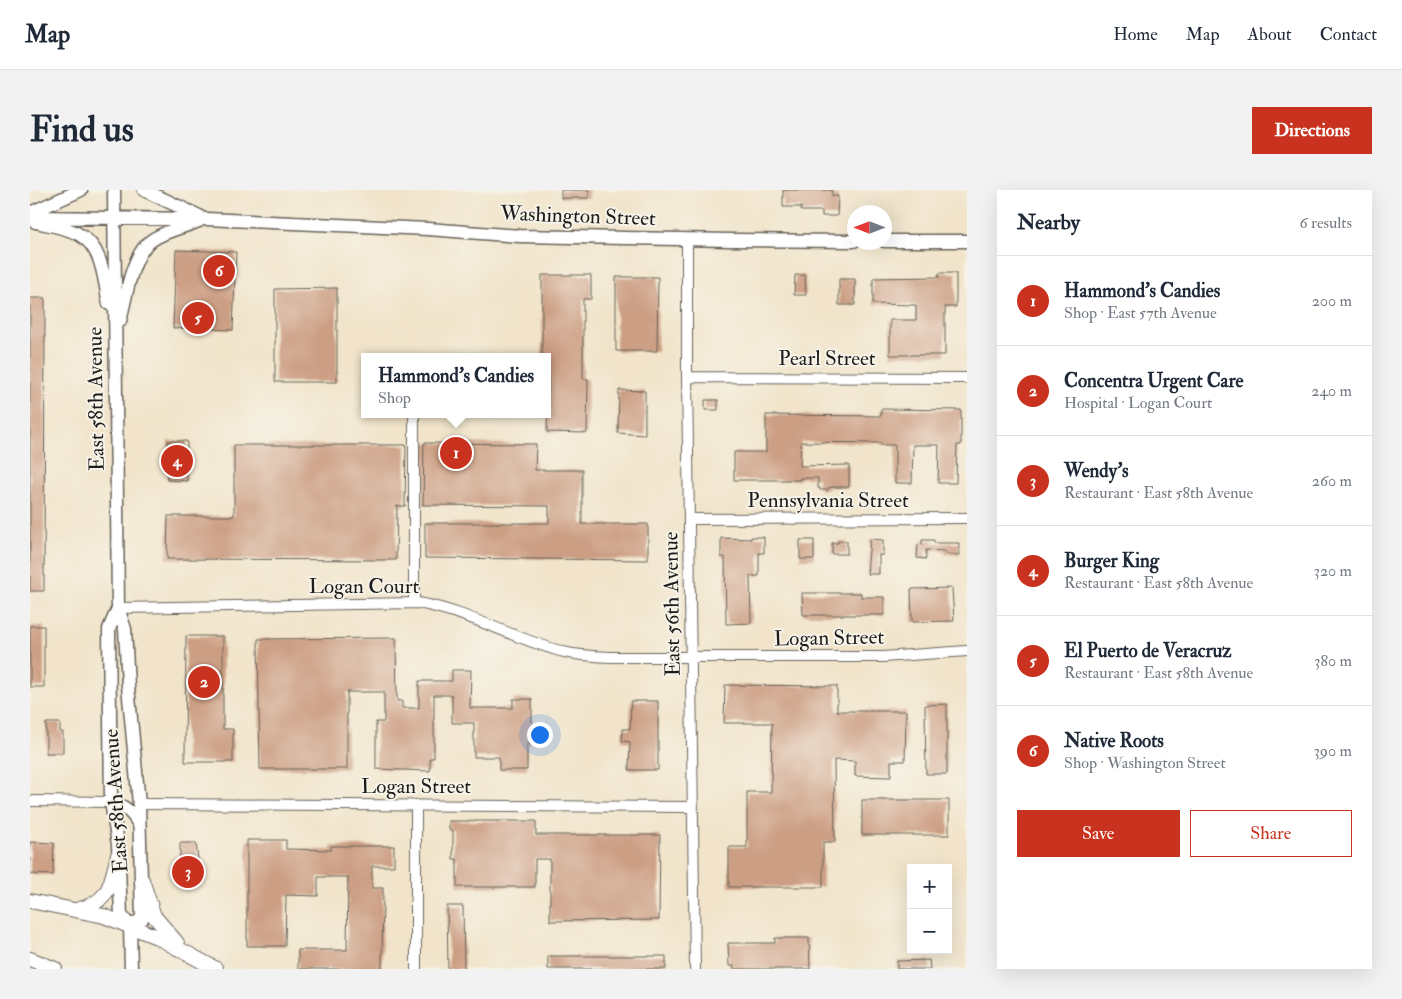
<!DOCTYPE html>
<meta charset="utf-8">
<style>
:root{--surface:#fff;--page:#f2f2f3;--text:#1f2937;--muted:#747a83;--line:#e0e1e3;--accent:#c8321e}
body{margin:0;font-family:"IM FELL Double Pica",serif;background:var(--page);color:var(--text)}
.controls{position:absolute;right:15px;bottom:15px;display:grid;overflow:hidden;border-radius:0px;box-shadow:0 5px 20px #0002}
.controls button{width:45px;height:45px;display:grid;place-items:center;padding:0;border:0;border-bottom:1px solid var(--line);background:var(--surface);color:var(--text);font:25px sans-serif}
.compass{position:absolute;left:817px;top:15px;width:45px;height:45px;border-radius:50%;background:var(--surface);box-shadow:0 5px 20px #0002;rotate:270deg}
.you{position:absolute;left:509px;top:544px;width:18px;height:18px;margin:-12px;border:4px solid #fff;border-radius:50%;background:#1a73e8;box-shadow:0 0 0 8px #1a73e833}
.badge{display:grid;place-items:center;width:32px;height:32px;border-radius:50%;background:var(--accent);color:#fff;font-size:16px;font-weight:700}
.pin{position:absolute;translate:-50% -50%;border:2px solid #fff;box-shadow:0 1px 5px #0006}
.popup{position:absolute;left:331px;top:163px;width:190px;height:65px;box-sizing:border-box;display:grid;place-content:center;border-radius:0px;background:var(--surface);filter:drop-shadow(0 1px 4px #0005);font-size:16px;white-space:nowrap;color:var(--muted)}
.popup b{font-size:19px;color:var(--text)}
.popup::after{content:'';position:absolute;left:50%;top:100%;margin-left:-10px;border:10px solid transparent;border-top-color:var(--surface)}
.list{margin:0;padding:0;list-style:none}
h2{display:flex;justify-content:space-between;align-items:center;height:65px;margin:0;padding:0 20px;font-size:21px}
h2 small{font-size:16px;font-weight:400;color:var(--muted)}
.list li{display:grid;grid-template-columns:32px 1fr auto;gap:15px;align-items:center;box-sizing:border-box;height:90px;padding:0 20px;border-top:1px solid var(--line)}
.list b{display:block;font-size:19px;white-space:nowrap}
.list p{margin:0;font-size:16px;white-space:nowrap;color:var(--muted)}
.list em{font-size:16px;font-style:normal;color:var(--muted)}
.actions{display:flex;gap:10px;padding:15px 20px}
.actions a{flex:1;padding:11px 0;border:1px solid var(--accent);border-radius:0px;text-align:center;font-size:18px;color:var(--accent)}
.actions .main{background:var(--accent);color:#fff}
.map{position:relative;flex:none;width:937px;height:779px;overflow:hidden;border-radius:0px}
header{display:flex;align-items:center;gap:30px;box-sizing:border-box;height:70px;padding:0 25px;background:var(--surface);border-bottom:1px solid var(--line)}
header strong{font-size:24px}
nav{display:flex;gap:28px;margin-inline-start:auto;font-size:18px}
.intro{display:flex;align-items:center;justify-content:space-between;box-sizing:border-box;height:120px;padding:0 30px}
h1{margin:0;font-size:35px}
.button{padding:12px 22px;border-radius:0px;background:var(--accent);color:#fff;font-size:18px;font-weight:700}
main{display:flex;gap:30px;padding:0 30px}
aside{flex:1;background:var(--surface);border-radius:0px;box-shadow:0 5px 20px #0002}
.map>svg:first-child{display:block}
.building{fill:#cc9e83}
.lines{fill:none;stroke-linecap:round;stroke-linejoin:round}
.minor-casing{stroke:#676259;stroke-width:12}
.major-casing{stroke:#676259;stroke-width:15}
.highway-casing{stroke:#676259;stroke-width:16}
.minor{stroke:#fff;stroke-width:10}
.major{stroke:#fff;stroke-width:12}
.highway{stroke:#fff;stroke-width:14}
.labels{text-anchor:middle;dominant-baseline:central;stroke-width:4;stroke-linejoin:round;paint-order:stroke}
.street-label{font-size:21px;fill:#1c1c1c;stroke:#f7f3e8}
</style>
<header>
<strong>Map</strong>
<nav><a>Home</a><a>Map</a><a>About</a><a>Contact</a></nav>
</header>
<div class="intro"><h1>Find us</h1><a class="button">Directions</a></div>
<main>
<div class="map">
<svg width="937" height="779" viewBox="0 0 937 779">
<rect width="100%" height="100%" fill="#f7f3e8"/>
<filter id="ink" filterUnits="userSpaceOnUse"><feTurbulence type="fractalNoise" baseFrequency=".02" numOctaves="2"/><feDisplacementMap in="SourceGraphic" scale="10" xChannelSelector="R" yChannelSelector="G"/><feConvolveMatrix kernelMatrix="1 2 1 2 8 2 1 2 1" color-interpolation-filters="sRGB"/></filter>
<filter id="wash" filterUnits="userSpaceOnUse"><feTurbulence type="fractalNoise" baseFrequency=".0096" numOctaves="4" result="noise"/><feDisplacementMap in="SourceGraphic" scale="20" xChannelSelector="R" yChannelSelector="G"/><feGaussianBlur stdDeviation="1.12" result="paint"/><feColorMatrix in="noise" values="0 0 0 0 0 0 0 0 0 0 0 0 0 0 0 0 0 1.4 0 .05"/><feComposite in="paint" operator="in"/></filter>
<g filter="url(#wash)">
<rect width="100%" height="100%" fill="#f1e4ca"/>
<g id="blocks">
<!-- building -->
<path class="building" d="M531 0H559V8H531Z
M753 0H802V6H808L807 26H792V21H771V17H753Z
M146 60 206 62 203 140 143 138Z
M909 83H926V117H915V165H860V130H886V115L843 114V88L909 87Z
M512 85H561V109H553V189H558L557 243 517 242 519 176H517V167H512Z
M765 85H775L776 105H764Z
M586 87H628L627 161H586Z
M809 89H825V115H809Z
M307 98V192H245V99Z
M0 108H15L14 401H0Z
M589 200 615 201V245L588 243Z
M675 210H688V220H675Z
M851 219 931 220V255H927L926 293H908L909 255H883L882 293H865V255H851V253L771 252 770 276 819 275V297H802L798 298V300H790V298H788V288H770V290H704V262H736V225L851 226Z
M138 251H157V291L137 290Z
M394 253 506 254 505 280H552V334H618V370L395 368V333H519V316L393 315Z
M204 255H376L375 316H367L366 370 137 369 138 326H204Z
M721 347H734V363H729V386H720L721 433 696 434 695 367H691V348L721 349Z
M840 349 853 350V365H849V384H837Z
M770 350H784V369H770Z
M892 350H904V353H929V365L915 364V361L896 360V369L887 368 888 354 892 355Z
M808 351H817V364H802V353H808Z
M922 398 924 431 882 432 881 399Z
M772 403H831V407H854V425H773Z
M0 436H14V497H0Z
M156 446H193V539H203V572H155Z
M366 448 367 511H372V518H389V491H422V480H441L440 518H483V509H502V554H497V580H469V567H444V533H422V505H404V568H400V581L346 579V532H354V502H317V579H230L228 449Z
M695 495 807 496V521H876L875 571H861V587L825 586V571L804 570 805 652H793V697H699V657H717V602H741L742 533H694Z
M601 511H628V580H599L600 552 592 551 593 539H600Z
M917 514V584H896L895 515Z
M16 533H30V542H33V563H16Z
M832 610H919V645H832Z
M419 631H506V645H630L629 730 520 731V669H505V697H427V669H423V640H419Z
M217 650H256V659L301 660V656H364V676H342V698H353L352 779H268V760H317L318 687H288V706L256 705 255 756H217Z
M0 652 24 653 23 685 0 684Z
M150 653H166L168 669 167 675H166V691H151L150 690Z
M417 716H433L434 779H418Z
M745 748H779L780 779H704V776H699L698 753H745Z
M518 766H636V779H518Z
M899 770 900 779H867V771Z"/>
</g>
</g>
<g filter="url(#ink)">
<use href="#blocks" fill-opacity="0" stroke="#676259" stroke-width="1"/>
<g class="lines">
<defs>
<path id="minor" d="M657 49V187L665 779
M657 187 937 188
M659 329 937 328
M384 413V228
M88 418 388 413C439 422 484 449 534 462 549 466 565 466 580 467H853L937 461
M0 611 81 612
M109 614 663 617
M386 779V615"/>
<path id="major" d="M84 0 88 418 95 439 98 496 109 614 112 729 100 736
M114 0 169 26
M0 23 51 0
M0 27 176 29 398 39 490 46 700 50 824 51
M5 32C19 35 37 37 50 45 73 58 74 90 79 114
M854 51H937
M90 131C96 108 101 64 122 50 135 41 154 37 169 31
M88 418 79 439 81 612 88 654 91 725 100 736 101 779
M81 612C94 615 103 623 109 635"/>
<path id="highway" d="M112 690 124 726 147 753
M0 711 74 726 127 747 186 779
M46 720C81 712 80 695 88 665
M0 769 25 779"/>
</defs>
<!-- minor casing -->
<use href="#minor" class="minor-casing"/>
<!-- major casing -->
<use href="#major" class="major-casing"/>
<!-- highway casing -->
<use href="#highway" class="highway-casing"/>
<!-- minor -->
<use href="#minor" class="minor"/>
<!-- major -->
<use href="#major" class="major"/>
<!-- highway -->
<use href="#highway" class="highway"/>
</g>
</g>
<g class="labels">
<!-- street labels -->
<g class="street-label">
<text transform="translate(548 26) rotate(2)">Washington Street</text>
<text x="797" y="168">Pearl Street</text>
<text transform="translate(66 209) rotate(-91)">East 58th Avenue</text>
<text x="798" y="310">Pennsylvania Street</text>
<text x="334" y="396">Logan Court</text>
<text transform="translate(642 414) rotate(-91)">East 56th Avenue</text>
<text transform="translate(799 448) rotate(-1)">Logan Street</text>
<text x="386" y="596">Logan Street</text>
<text transform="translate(86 611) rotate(-94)">East 58th Avenue</text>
</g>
</g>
</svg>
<div class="controls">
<button>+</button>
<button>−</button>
</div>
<svg class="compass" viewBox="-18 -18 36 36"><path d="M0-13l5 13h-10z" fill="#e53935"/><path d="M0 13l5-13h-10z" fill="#747a83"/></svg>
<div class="you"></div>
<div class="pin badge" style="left:426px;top:263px">1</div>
<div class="popup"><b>Hammond's Candies</b>Shop</div>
<div class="pin badge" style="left:174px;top:492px">2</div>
<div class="pin badge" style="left:158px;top:682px">3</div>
<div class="pin badge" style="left:147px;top:271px">4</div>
<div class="pin badge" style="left:168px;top:128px">5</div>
<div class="pin badge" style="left:189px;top:81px">6</div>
</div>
<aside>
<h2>Nearby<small>6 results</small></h2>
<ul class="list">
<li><span class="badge">1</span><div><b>Hammond's Candies</b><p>Shop · East 57th Avenue</p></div><em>200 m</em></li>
<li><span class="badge">2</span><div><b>Concentra Urgent Care</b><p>Hospital · Logan Court</p></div><em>240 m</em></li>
<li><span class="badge">3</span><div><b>Wendy's</b><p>Restaurant · East 58th Avenue</p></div><em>260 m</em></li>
<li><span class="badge">4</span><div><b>Burger King</b><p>Restaurant · East 58th Avenue</p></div><em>320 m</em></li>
<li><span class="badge">5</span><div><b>El Puerto de Veracruz</b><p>Restaurant · East 58th Avenue</p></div><em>380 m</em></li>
<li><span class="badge">6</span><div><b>Native Roots</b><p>Shop · Washington Street</p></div><em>390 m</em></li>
</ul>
<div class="actions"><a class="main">Save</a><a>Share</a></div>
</aside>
</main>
